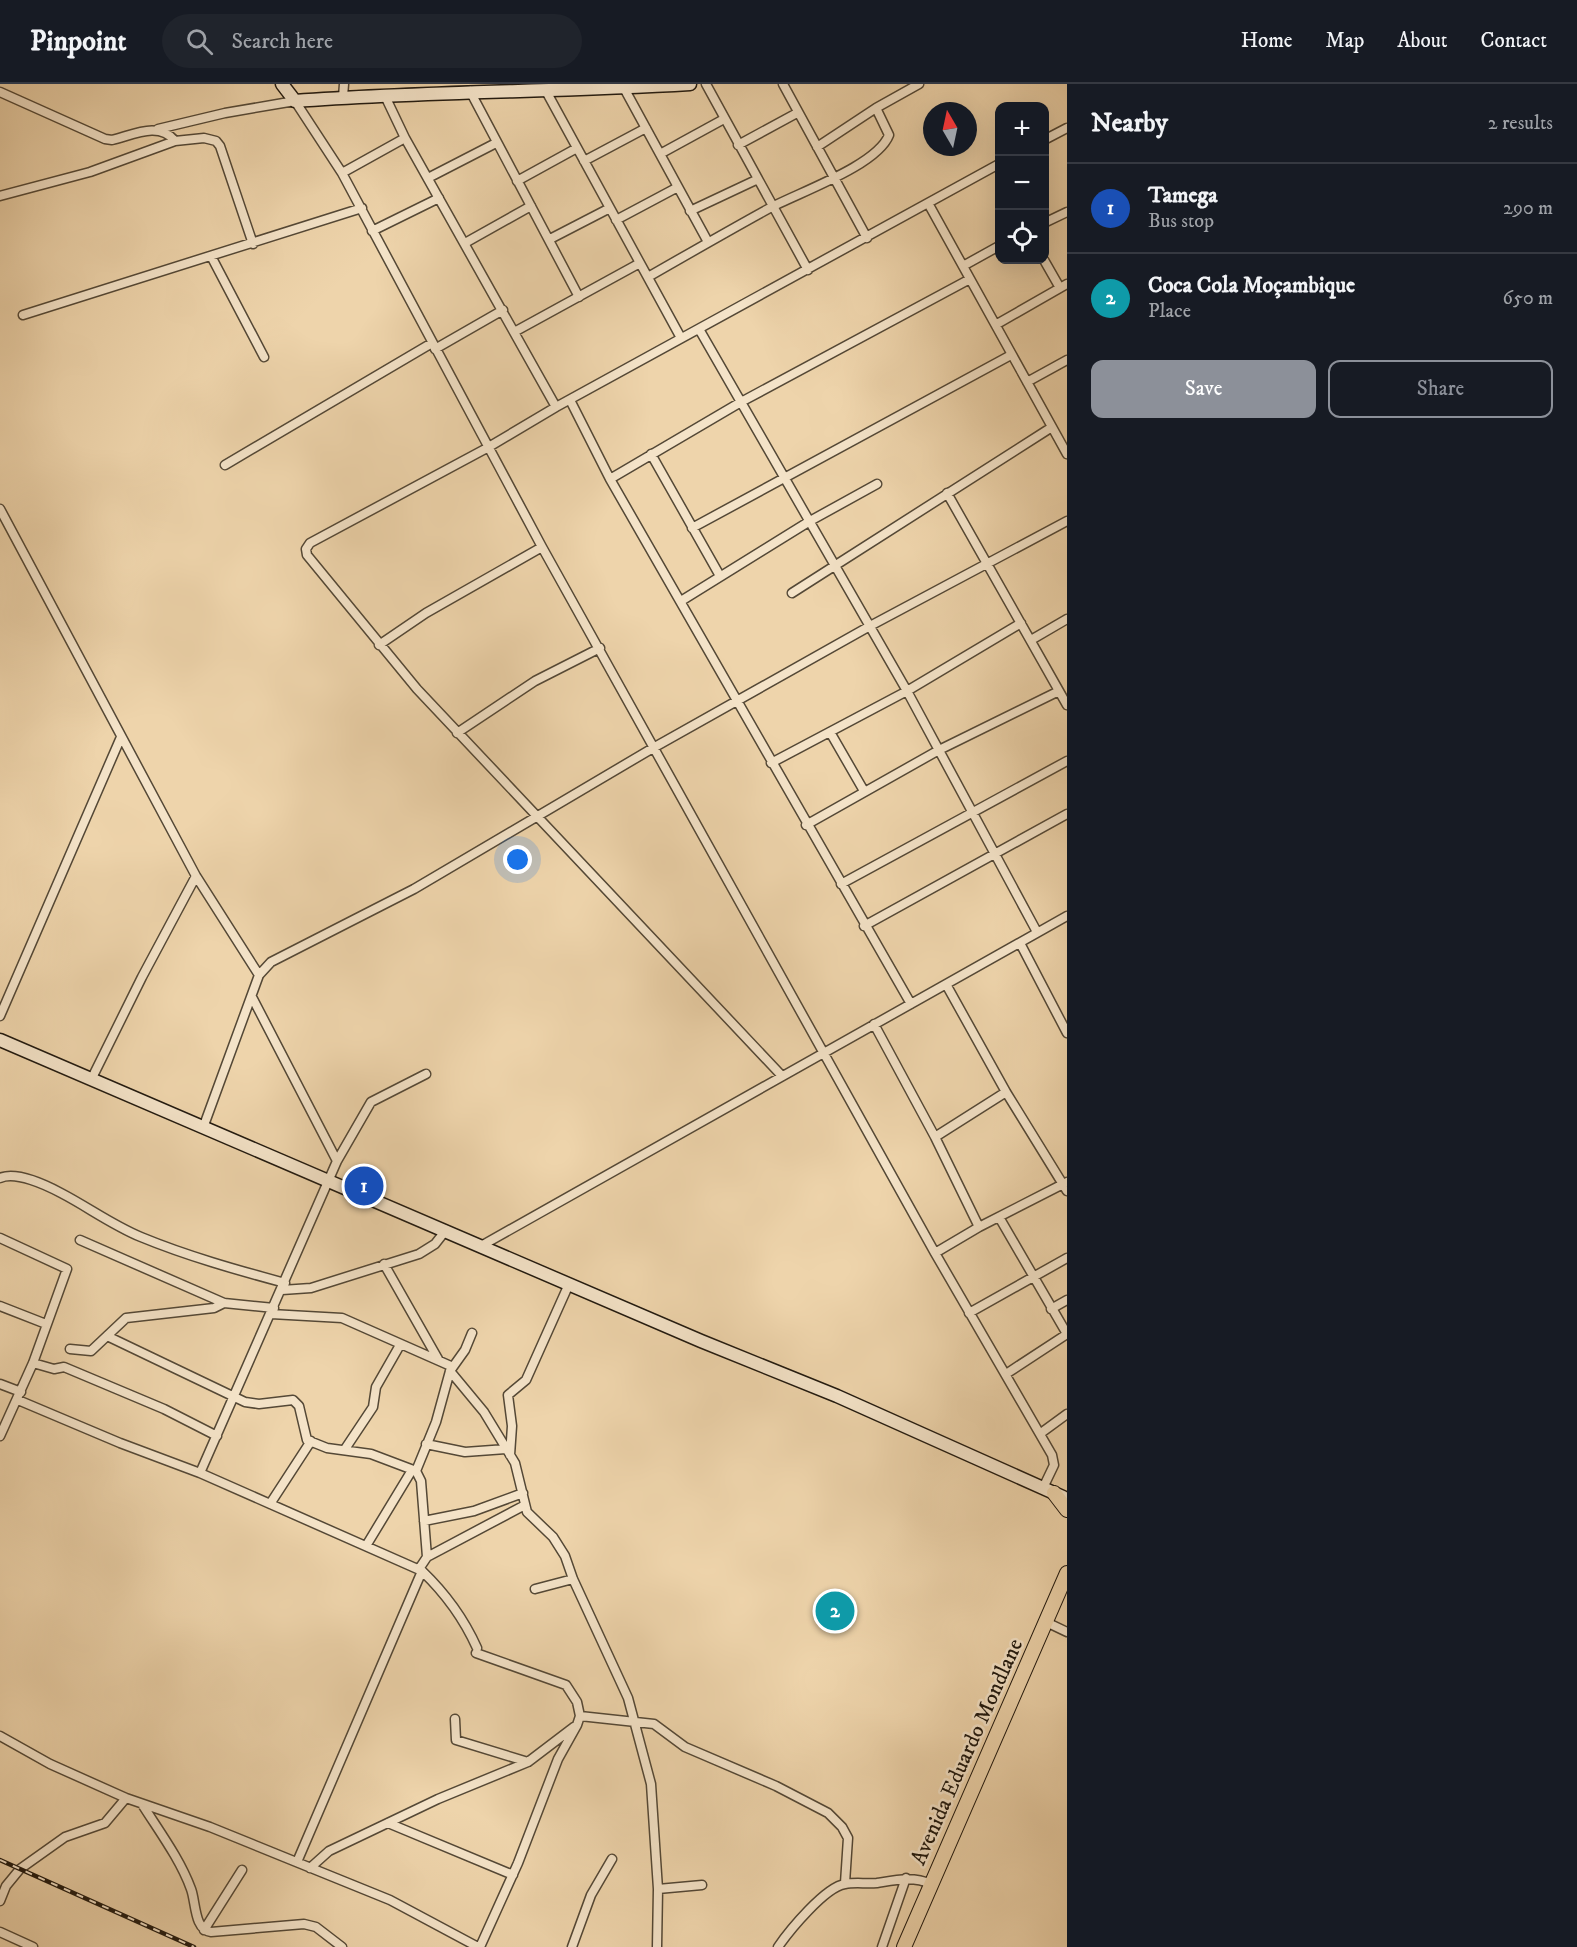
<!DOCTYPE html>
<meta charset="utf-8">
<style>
:root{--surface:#171b24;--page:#20242c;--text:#f1f3f6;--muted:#9ea1a6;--line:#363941;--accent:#8c9099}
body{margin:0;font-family:"IM FELL DW Pica",serif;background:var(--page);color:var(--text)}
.controls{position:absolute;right:18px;top:18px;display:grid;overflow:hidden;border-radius:12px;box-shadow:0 6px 24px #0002}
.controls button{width:54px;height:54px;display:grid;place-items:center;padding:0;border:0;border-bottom:2px solid var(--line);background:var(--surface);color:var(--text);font:30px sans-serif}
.compass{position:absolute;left:923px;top:18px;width:54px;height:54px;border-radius:50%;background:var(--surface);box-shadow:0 6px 24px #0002;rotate:351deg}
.you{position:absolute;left:518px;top:776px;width:21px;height:21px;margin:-15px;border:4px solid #fff;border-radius:50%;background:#1a73e8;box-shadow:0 0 0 9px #1a73e833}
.badge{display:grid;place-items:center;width:39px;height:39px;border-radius:50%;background:var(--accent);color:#fff;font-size:20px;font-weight:700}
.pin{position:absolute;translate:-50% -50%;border:3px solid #fff;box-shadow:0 2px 6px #0006}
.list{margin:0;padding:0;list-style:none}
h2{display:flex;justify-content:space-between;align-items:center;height:78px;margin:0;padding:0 24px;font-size:26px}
h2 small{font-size:20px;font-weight:400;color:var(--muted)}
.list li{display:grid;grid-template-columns:39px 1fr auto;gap:18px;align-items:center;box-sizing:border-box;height:90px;padding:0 24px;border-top:2px solid var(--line)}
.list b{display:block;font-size:22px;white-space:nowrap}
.list p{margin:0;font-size:20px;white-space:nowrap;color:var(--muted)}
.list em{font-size:20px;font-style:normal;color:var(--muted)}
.actions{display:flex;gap:12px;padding:18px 24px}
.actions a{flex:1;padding:14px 0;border:2px solid var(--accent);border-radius:12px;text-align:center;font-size:21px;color:var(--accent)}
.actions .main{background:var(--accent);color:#fff}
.icon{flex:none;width:33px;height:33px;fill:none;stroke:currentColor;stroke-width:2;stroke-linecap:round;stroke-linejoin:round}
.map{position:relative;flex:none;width:1067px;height:1863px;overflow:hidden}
header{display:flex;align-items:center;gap:36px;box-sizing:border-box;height:84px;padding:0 30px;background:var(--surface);border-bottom:2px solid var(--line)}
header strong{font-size:28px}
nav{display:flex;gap:33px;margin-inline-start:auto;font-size:21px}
.search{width:420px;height:54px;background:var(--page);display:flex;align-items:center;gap:15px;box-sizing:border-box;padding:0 21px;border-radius:33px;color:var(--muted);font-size:22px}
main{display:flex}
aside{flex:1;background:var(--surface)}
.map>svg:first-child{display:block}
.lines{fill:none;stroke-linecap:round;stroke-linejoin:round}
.street-casing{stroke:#544836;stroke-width:11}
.secondary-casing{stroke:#21190f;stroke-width:15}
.primary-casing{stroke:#21190f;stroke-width:16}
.street{stroke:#f4e3c8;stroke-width:8}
.secondary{stroke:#f4e3c8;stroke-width:12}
.primary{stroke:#eed4ab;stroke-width:14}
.rail-casing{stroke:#21190f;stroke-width:4.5}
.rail{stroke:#f4e3c8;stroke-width:2;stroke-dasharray:7;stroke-linecap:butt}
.labels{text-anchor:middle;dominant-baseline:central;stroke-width:5;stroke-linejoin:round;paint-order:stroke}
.street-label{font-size:22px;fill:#21190f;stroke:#f4e3c8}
</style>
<header>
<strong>Pinpoint</strong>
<div class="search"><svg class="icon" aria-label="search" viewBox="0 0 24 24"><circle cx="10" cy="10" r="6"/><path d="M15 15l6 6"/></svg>Search here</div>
<nav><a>Home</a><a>Map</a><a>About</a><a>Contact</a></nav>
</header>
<main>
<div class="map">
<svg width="1067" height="1863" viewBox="0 0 1067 1863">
<rect width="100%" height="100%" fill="#eed4ab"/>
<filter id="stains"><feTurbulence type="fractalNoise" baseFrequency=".00333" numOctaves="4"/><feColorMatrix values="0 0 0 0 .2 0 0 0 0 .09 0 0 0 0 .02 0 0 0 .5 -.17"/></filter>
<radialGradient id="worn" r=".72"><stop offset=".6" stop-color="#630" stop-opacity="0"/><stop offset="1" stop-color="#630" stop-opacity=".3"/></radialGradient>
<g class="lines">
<defs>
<path id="street" d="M706 0 808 186
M783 0 867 154
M624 4 708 158
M470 7 579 213
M546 7 681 254
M0 8 105 55 112 56C133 51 159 37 175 57
M385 12 405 54 556 323
M343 13 344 0
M158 45 225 29 295 17 342 89 542 463 935 1169 1052 1371 1054 1381 1043 1404
M1044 56 1067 44
M738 61 797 29
M817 63 876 24
M660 70 724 35
M584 77 646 44
M342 89 405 54
M428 94 496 59
M517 97 577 64
M0 112 90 88 175 57 204 54 216 57 220 62 253 160
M928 119 1067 370
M690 127 756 96
M616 136 678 103
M1044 139 1067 128
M372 147 439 114
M550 155 610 124
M465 159 531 122
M211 172 264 273
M1044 176 1060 204
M963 182 999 162
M648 193C688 170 728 147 768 125 797 109 877 82 889 51L876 24 919 0
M23 231 362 124
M997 240 1067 200
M699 245 907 607 1037 848
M516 247 640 179
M435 265 503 226
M1027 298 1067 276
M570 316 610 395 911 920
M651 370 720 492
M225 381 432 259
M610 395 741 318 970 195
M947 409 1067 621
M0 425 196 792 259 891
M692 444 1011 271
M792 509 1052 343
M681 517 810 437 877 400
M1031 556 1067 535
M379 561 426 529 542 463
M830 648 864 707
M457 649 535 597 600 564
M771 679 907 607 1021 539
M806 741 939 666 1059 607
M841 800 1067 677
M864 842 1067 730
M1020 859 1067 949
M947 902 1006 1008 1067 1107
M0 932 121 653
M874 940 935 1053 979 1143
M782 992 417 605 307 471 306 465 310 459 487 364 556 323 999 80
M91 996 142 893 196 792
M203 1044 259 891 271 878 414 805 653 664 870 542 1067 437
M935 1053 1006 1008
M337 1077 371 1018 426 990
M0 1094C16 1087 46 1101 61 1109 88 1123 112 1141 141 1153 187 1172 237 1186 285 1199
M999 1133 1067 1250
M0 1154 67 1185 33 1279 0 1352
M80 1156 224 1219 274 1224
M481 1162 1067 832
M935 1169 979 1143 1067 1098
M384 1180 438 1275
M282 1206 311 1204 419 1170 435 1160 446 1146
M0 1222 46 1240
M1051 1225 1067 1216
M969 1229 1067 1174
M271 1230 342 1234 453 1283
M107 1252 245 1318 259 1320 293 1316 299 1322 307 1356 327 1364 371 1370 416 1387 421 1397 427 1473
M70 1265 91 1267 126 1234 214 1224 224 1219
M33 1279 54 1285 64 1283 164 1325 217 1352
M450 1287 484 1328 515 1379 527 1428 553 1453 565 1472 573 1495 628 1614 651 1700 658 1805 657 1863
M1006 1290 1067 1250
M0 1300 21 1308
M18 1316 120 1359 200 1389 422 1487 297 1778
M1041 1349 1067 1330
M426 1360 465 1368 506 1365
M345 1365 373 1323 376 1303 400 1261
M510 1371 512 1342 508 1311 526 1296 569 1200
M416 1387 436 1338 450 1287 465 1266 472 1249
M200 1389 337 1077 252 913
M270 1420 311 1357
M424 1437 474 1427 523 1409
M366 1462 412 1386
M419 1485 427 1473 525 1421
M422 1487C445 1509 464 1535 477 1564
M535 1505 573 1495
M1046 1538 1067 1548
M476 1569 566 1601 577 1618 580 1632 577 1641 558 1675 518 1779 480 1863
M580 1632 654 1640 685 1663 776 1702 828 1729 842 1743 848 1754 845 1799
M455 1635 456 1656 528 1678
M0 1652 50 1680 126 1714 210 1743 390 1816 478 1863
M142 1720C159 1747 180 1775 191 1805 196 1818 194 1846 211 1848L304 1840 316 1843 342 1863
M388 1739 513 1791
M310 1784 329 1767 438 1715 528 1678 574 1643
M658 1805 702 1801
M0 1817 6 1802 20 1785 65 1753 105 1739 126 1714
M204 1846 242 1786
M0 1848 33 1863
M572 1863 591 1811 612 1775
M778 1863C789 1847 825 1803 845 1800 855 1798 866 1800 877 1799 896 1796 913 1792 931 1800
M882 1863 906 1794"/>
<path id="secondary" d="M282 0 295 17C427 7 558 8 690 0
M0 956 701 1257 837 1312 1063 1413"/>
<path id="primary" d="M1054 1409 1067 1426
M904 1863 1067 1489"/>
</defs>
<!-- street casing -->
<use href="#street" class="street-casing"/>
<!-- secondary casing -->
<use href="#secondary" class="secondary-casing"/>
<!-- primary casing -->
<use href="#primary" class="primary-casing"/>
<!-- street -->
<use href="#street" class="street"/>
<!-- secondary -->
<use href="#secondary" class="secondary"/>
<!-- primary -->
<use href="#primary" class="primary"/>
<defs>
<path id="rail" d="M0 1776 194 1863"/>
</defs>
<!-- rail casing -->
<use href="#rail" class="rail-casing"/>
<!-- rail -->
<use href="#rail" class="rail"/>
</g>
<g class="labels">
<!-- street labels -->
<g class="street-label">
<text transform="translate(967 1668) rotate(-66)">Avenida Eduardo Mondlane</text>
</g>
</g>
<rect width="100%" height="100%" filter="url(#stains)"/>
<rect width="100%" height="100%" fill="url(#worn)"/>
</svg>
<div class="controls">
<button>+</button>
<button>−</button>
<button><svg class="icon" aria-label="locate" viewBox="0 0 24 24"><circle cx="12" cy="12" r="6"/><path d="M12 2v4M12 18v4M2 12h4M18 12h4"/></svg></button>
</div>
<svg class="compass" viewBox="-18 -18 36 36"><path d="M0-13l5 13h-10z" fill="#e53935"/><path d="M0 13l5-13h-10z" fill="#9ea1a6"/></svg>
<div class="you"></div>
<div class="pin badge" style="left:364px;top:1102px;background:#1a4fb4">1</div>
<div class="pin badge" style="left:835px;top:1527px;background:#0f9aa8">2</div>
</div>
<aside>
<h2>Nearby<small>2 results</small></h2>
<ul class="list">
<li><span class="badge" style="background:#1a4fb4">1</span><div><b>Tamega</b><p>Bus stop</p></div><em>290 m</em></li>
<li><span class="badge" style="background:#0f9aa8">2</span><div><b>Coca Cola Moçambique</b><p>Place</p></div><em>650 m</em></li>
</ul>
<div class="actions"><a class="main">Save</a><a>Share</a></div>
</aside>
</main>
